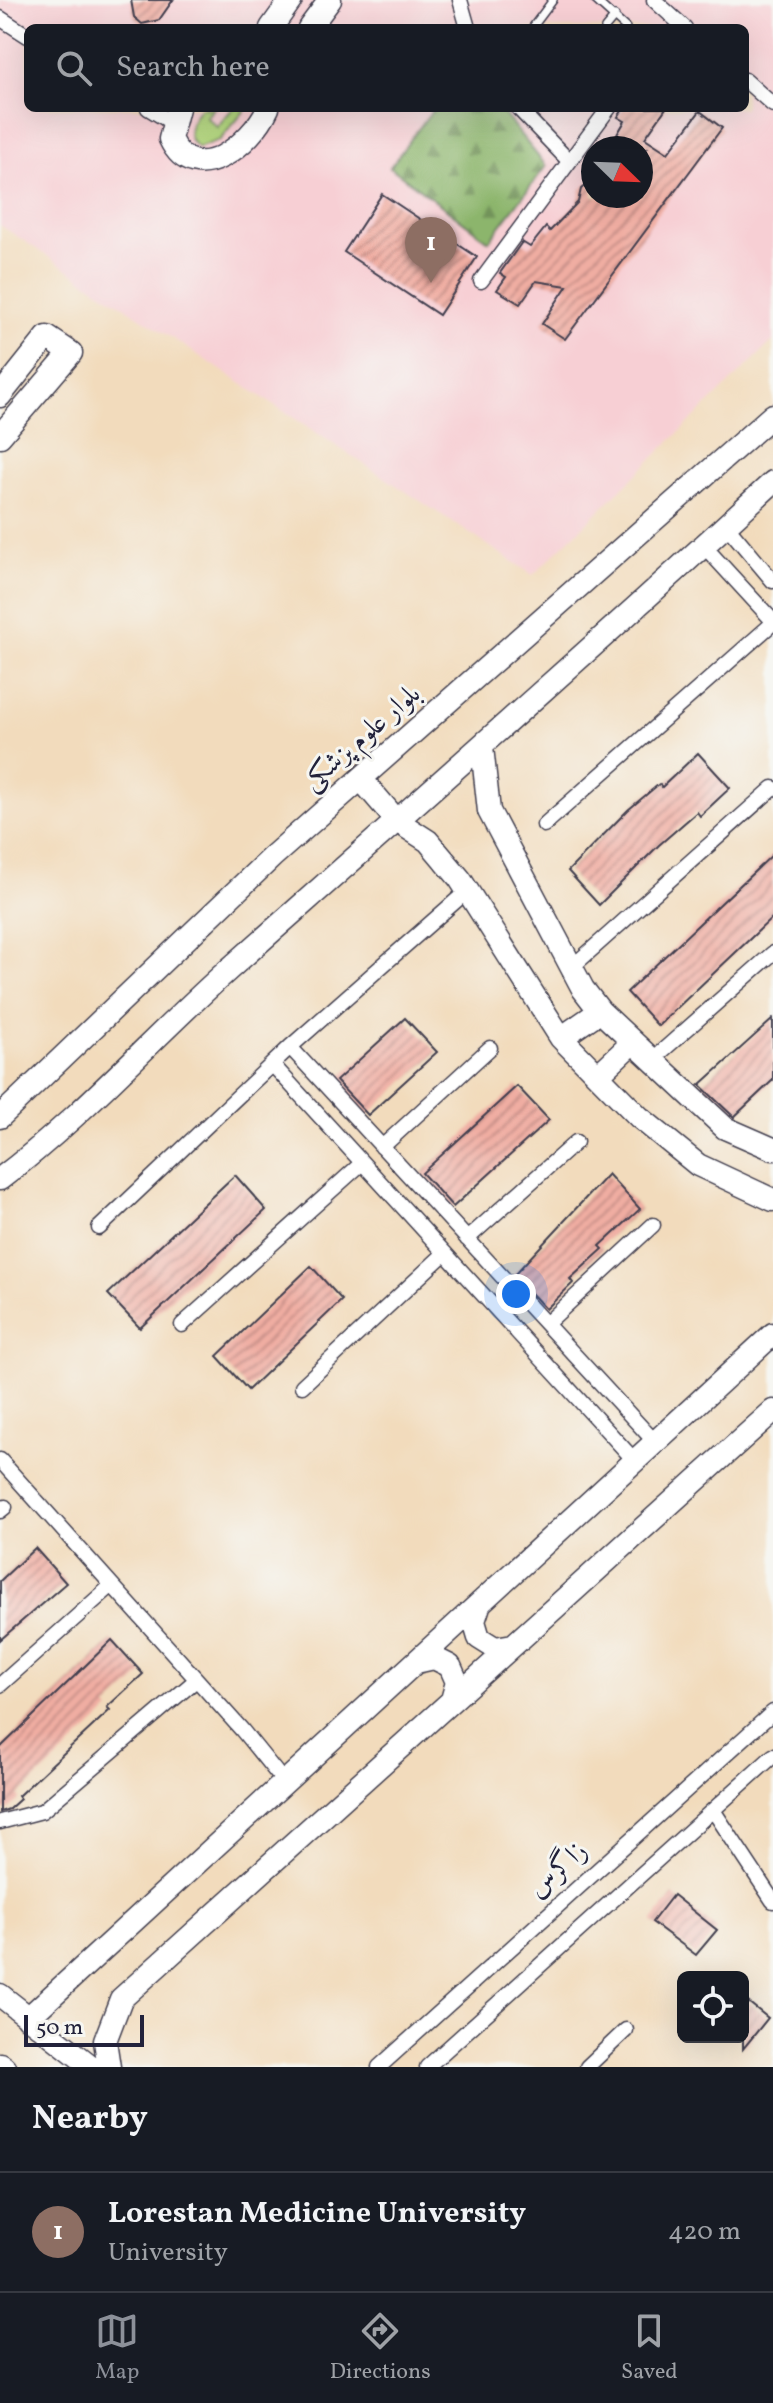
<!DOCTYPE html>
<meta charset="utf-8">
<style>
:root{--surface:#171b24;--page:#242831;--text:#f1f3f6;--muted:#9ea1a6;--line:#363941;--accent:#8c9099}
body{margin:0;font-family:Vollkorn,Amiri,serif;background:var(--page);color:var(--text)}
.controls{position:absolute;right:24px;bottom:24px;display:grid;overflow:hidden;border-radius:12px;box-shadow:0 8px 32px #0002}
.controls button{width:72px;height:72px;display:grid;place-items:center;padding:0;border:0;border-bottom:2px solid var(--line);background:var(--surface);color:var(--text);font:40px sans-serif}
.compass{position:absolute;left:581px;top:136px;width:72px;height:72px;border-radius:50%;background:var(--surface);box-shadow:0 8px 32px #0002;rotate:113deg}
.scale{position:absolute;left:24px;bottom:20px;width:120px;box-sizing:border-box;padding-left:8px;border:4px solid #22223b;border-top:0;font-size:22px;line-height:28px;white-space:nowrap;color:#22223b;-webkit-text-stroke:6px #f6f6f2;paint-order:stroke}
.you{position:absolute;left:516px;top:1294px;width:28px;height:28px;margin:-20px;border:6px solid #fff;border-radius:50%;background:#1a73e8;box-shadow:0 0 0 12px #1a73e833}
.badge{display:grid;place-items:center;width:52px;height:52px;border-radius:50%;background:var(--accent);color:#fff;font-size:26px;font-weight:700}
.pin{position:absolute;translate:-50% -66px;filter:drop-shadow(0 2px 4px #0008)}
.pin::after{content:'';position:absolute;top:42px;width:28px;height:24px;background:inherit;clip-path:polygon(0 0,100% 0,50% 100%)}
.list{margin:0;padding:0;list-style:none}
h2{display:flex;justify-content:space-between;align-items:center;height:104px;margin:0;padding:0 32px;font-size:34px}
h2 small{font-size:26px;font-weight:400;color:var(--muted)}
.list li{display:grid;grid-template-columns:52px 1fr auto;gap:24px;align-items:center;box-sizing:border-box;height:120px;padding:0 32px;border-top:2px solid var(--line)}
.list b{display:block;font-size:30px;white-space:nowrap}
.list p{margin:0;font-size:26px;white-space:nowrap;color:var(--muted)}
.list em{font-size:26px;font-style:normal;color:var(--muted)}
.icon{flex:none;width:44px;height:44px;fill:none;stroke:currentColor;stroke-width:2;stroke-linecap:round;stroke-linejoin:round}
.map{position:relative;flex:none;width:773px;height:2067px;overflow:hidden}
.search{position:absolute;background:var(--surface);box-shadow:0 8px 32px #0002;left:24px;right:24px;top:24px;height:88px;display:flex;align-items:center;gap:20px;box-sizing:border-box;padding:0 28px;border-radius:12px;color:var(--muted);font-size:30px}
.sheet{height:224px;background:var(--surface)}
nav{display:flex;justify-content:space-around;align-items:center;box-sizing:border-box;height:112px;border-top:2px solid var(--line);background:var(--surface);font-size:22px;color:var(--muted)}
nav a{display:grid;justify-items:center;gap:4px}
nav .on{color:var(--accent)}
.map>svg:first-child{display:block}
.built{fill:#f7cfd4;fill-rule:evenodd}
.green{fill:#b0d37c;stroke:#697a5c;stroke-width:2}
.forest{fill:url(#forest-firs);stroke:#576c54;stroke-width:2}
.building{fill:url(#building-hatch)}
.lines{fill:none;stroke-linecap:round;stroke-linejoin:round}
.lane-casing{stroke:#413e4e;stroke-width:10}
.street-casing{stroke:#413e4e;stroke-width:17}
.secondary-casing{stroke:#413e4e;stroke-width:25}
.lane{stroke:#fff;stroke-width:7}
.street{stroke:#fff;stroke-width:14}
.secondary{stroke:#fff;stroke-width:22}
.labels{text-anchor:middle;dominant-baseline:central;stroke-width:6;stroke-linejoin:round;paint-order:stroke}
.street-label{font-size:28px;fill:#22223b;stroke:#f6f6f2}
</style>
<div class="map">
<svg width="773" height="2067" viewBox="0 0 773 2067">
<defs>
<pattern id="forest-firs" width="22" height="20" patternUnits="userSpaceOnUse" patternTransform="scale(2)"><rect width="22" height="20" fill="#8cb56c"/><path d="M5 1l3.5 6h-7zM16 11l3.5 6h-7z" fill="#72935a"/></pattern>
<pattern id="building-hatch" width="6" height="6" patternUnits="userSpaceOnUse" patternTransform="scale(2)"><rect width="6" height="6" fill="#f0ada2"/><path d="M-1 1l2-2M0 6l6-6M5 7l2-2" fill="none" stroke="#c28c85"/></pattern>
</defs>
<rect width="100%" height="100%" fill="#f6f6f2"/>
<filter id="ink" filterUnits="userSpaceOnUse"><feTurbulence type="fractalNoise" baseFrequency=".0125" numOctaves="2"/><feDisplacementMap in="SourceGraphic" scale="16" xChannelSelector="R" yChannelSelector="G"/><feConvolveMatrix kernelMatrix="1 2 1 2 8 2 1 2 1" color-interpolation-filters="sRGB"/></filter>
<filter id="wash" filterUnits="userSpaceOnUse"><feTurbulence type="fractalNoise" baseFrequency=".006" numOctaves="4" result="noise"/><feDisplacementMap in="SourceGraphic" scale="32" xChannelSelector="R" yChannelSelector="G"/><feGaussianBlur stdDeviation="1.8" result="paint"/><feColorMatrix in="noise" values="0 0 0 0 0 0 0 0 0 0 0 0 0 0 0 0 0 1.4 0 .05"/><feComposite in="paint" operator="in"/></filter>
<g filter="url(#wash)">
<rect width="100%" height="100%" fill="#f2dbbc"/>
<!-- built -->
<path class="built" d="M0 0H773V341L533 575 0 225ZM28 28H745V108H28ZM593 148H641V196H593Z"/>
<!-- green -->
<path class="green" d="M200 108H214L206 117 217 127 233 108H247L220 140 198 148C182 136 191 121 200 108Z"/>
<!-- forest -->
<path class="forest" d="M434 108H499L546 166 489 241 390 167Z"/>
<g id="blocks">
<!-- building -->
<path class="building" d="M131 0H173L159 20 142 24 134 17Z
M624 108H666L645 138 668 153 700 111 722 128 565 339 542 324 567 286 536 281 520 304 497 290 506 277 500 273 522 242 530 247 546 227 550 231 578 202 581 189 593 179V196H641V151L646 148H609L625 121 618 117Z
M382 194 477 257 439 315 344 252Z
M698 753 730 788 700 816 697 812 659 845 599 905 568 871 628 810 659 784 662 787Z
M773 854V917L658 1026 627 992Z
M405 1018 437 1052 368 1115 336 1081Z
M773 1019V1080L734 1117 700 1085Z
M517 1086 549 1120 453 1207 422 1173Z
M608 1174 640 1209 600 1246 603 1249 570 1279 573 1283 546 1309 514 1275Z
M235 1175 266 1210 140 1328 108 1294Z
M311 1266 342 1300 248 1390 217 1356Z
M35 1548 66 1583 0 1640V1581Z
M112 1640 143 1674 107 1707 110 1710 18 1796 20 1799 9 1809 0 1812V1748Z
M673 1895 717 1930 696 1955 652 1922Z
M743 1998 768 2018 743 2049Z"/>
</g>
</g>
<g filter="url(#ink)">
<use href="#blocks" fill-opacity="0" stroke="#413e4e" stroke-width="2"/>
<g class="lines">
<defs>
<path id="lane" d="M595 0 626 28
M532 28 553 0
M605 28 615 16"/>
<path id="street" d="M460 0 468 28
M654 0 685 28
M0 18 28 36
M745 80 773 105
M148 108 171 122
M518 108 569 161
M481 281 609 108
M726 525 773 581
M704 546 773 621
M544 825 773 623
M572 967 773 788
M290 1047 458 899
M652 1060 773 953
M272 1064 635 1461
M382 1147 490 1048
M99 1228 290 1047 655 1442
M467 1239 576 1142
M546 1324 653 1225
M182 1325 362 1163
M302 1386 445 1253
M0 1460 242 1730 284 1782
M0 1511 5 1507
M0 1685 111 1586
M713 1810 773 1901
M0 1822 42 1811 196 1680
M379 2067 773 1712
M427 2067 773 1756
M587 2067 626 2030"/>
<path id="secondary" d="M271 28 291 0
M309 28 330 0
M178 108 170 139C195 192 252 143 268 108
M0 396 47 337 71 353 0 436
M482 747 489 811 583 989 600 1011 725 1128 773 1149
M361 779 397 821 428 841 460 879 561 1038 639 1117 698 1165 773 1200
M561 1038 600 1011
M598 1075 633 1042
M0 1117 272 857 773 415
M0 1179C82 1117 150 1040 227 971 410 809 593 648 773 482
M480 1603 474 1621 479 1638 495 1648 513 1645
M416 1662 434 1658 450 1666 457 1682 452 1700
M0 1995 92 2067
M28 2018 773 1334
M0 2064 4 2067
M109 2067 105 2041 121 1999 773 1411"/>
</defs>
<!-- lane casing -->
<use href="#lane" class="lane-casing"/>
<!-- street casing -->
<use href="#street" class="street-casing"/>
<!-- secondary casing -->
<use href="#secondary" class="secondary-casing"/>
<!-- lane -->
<use href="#lane" class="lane"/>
<!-- street -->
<use href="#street" class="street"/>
<!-- secondary -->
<use href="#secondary" class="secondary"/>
</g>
</g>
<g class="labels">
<!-- street labels -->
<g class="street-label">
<text transform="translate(362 738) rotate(-41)">بلوار علوم پزشکی</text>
<text transform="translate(558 1870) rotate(-42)">زاگرس</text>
</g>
</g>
</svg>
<div class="controls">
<button><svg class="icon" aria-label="locate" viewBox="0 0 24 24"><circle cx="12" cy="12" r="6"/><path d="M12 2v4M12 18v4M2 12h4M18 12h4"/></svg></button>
</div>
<svg class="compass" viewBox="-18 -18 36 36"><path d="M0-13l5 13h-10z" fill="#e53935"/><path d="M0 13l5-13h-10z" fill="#9ea1a6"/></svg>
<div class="scale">50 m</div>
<div class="you"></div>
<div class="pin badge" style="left:431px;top:283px;background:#8d6e63">1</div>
<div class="search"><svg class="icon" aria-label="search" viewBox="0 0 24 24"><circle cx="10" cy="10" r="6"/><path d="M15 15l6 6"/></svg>Search here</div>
</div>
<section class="sheet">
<h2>Nearby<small></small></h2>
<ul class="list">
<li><span class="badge" style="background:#8d6e63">1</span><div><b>Lorestan Medicine University</b><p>University</p></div><em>420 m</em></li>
</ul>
</section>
<nav>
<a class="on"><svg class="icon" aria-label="map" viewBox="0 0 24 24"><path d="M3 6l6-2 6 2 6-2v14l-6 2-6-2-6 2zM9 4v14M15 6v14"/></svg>Map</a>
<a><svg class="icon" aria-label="directions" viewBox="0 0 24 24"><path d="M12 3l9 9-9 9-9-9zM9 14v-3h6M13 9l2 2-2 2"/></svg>Directions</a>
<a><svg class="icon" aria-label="saved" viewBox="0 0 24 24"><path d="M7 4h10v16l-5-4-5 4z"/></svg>Saved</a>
</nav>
